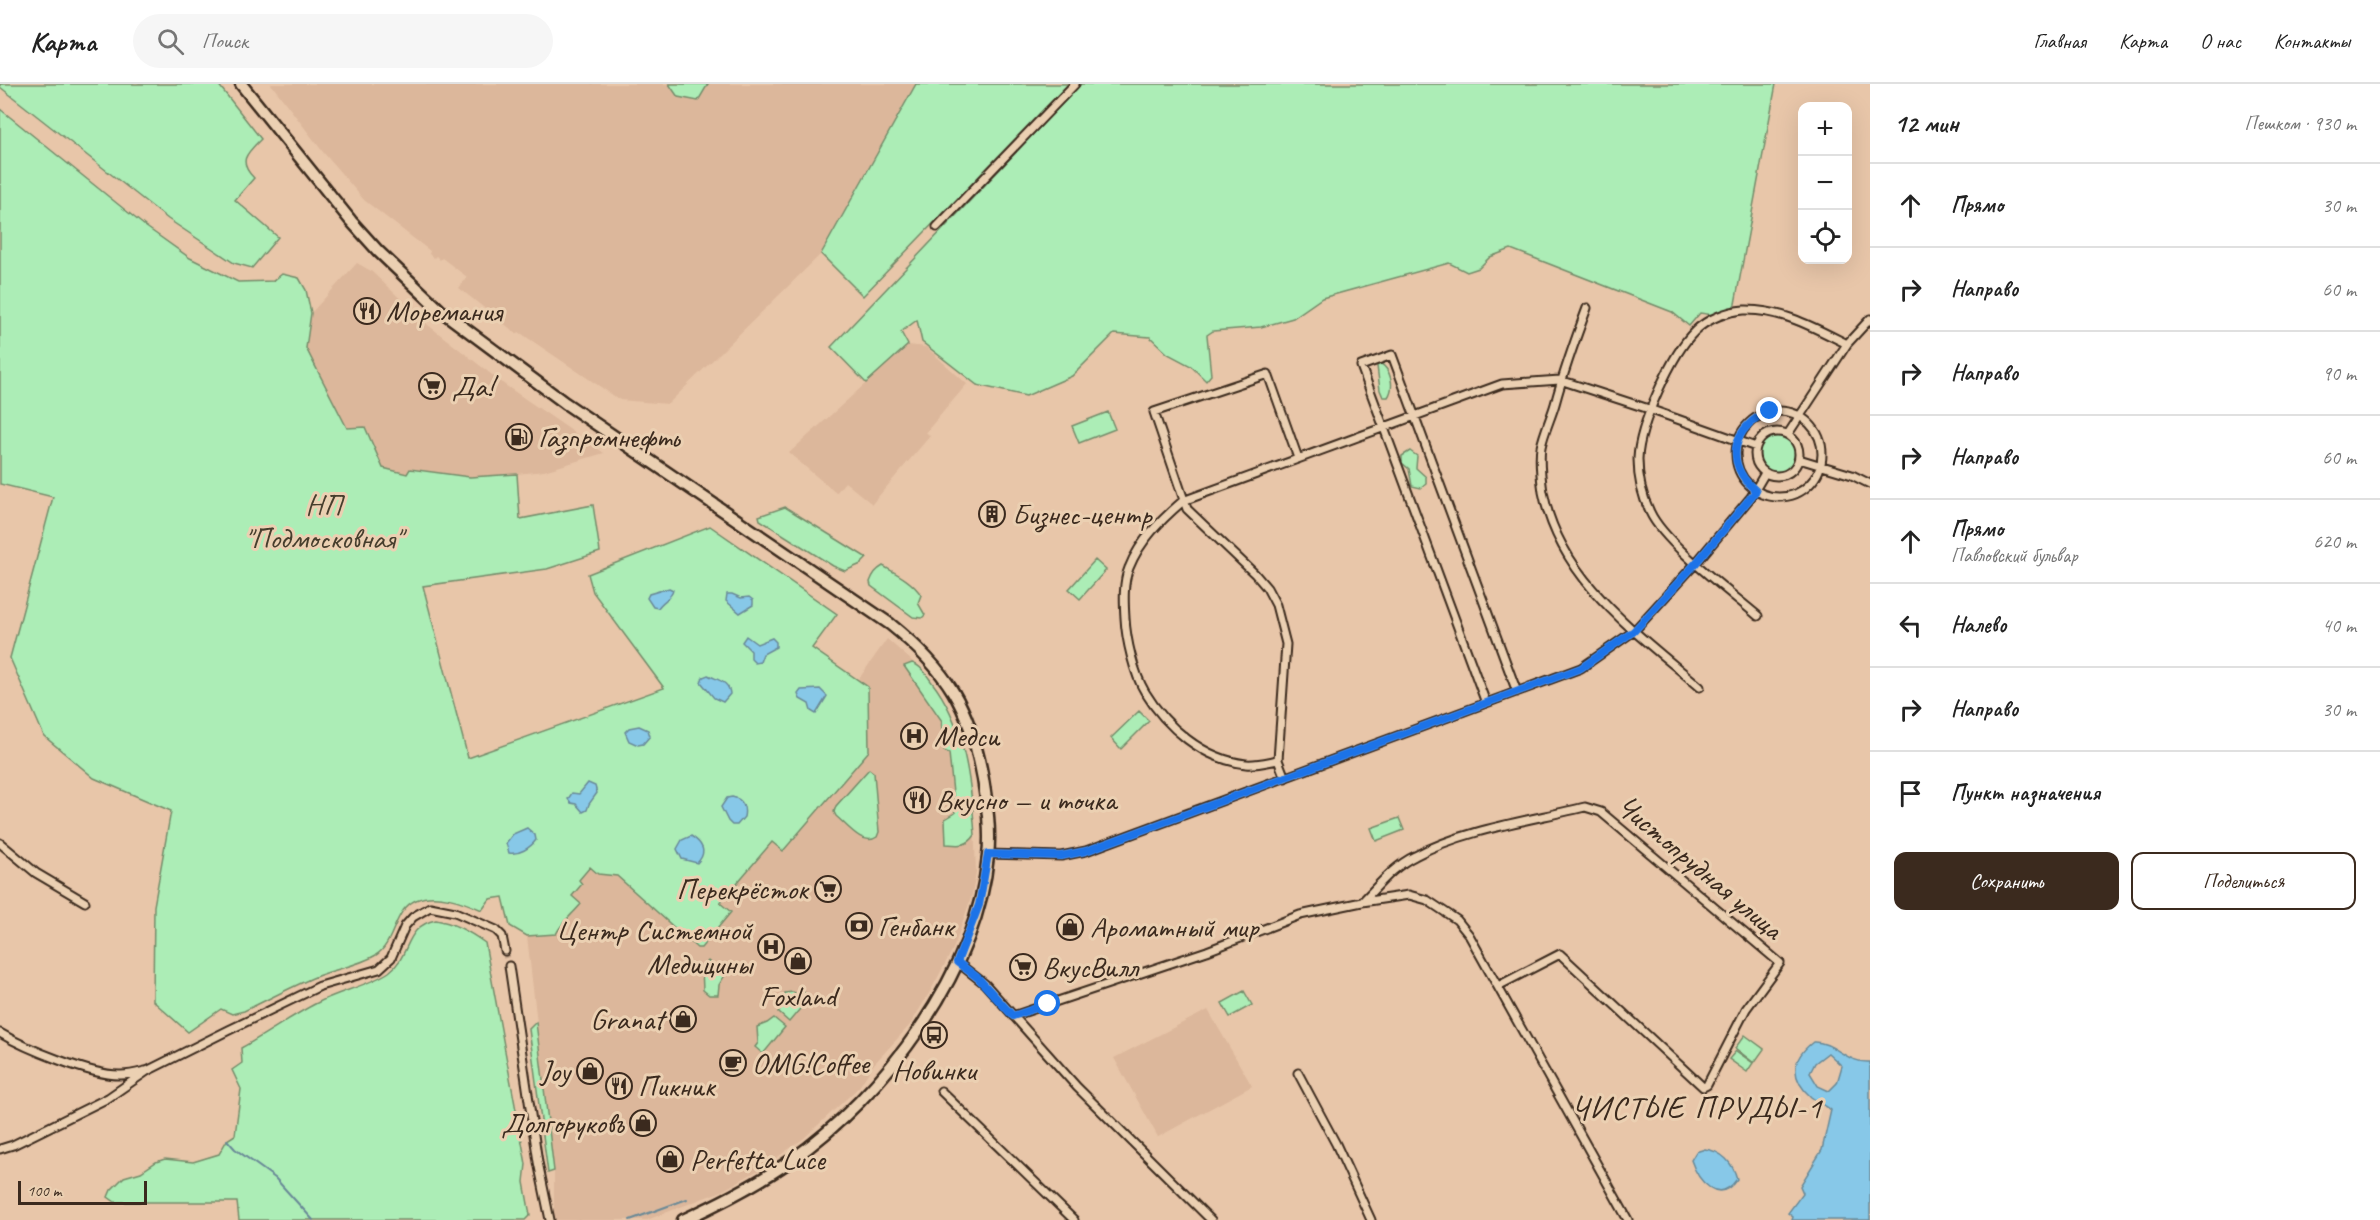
<!DOCTYPE html>
<html lang="ru">
<meta charset="utf-8">
<style>
:root{--surface:#fff;--page:#f6f6f6;--text:#222;--muted:#767676;--line:#e0e0e0;--accent:#3b2a1e}
body{margin:0;font-family:Caveat,sans-serif;background:var(--page);color:var(--text)}
.controls{position:absolute;right:18px;top:18px;display:grid;overflow:hidden;border-radius:12px;box-shadow:0 6px 24px #0002}
.controls button{width:54px;height:54px;display:grid;place-items:center;padding:0;border:0;border-bottom:2px solid var(--line);background:var(--surface);color:var(--text);font:30px sans-serif}
.scale{position:absolute;left:18px;bottom:15px;width:129px;box-sizing:border-box;padding-left:6px;border:3px solid #3b2a1e;border-top:0;font-size:16px;line-height:21px;white-space:nowrap;color:#3b2a1e;-webkit-text-stroke:4px #ebd0b2;paint-order:stroke}
.stop{position:absolute;width:18px;height:18px;margin:-14px;border:4px solid #1a73e8;border-radius:50%;background:#fff}
.stop.end{background:#1a73e8;border-color:#fff;box-shadow:0 2px 6px #0008}
.list{margin:0;padding:0;list-style:none}
h2{display:flex;justify-content:space-between;align-items:center;height:78px;margin:0;padding:0 24px;font-size:26px}
h2 small{font-size:20px;font-weight:400;color:var(--muted)}
.list li{display:grid;grid-template-columns:39px 1fr auto;gap:18px;align-items:center;box-sizing:border-box;height:84px;padding:0 24px;border-top:2px solid var(--line)}
.list b{display:block;font-size:22px;white-space:nowrap}
.list p{margin:0;font-size:20px;white-space:nowrap;color:var(--muted)}
.list em{font-size:20px;font-style:normal;color:var(--muted)}
.actions{display:flex;gap:12px;padding:18px 24px}
.actions a{flex:1;padding:14px 0;border:2px solid var(--accent);border-radius:12px;text-align:center;font-size:21px;color:var(--accent)}
.actions .main{background:var(--accent);color:#fff}
.icon{flex:none;width:33px;height:33px;fill:none;stroke:currentColor;stroke-width:2;stroke-linecap:round;stroke-linejoin:round}
.map{position:relative;flex:none;width:1870px;height:1136px;overflow:hidden}
header{display:flex;align-items:center;gap:36px;box-sizing:border-box;height:84px;padding:0 30px;background:var(--surface);border-bottom:2px solid var(--line)}
header strong{font-size:28px}
nav{display:flex;gap:33px;margin-inline-start:auto;font-size:21px}
.search{width:420px;height:54px;background:var(--page);display:flex;align-items:center;gap:15px;box-sizing:border-box;padding:0 21px;border-radius:33px;color:var(--muted);font-size:22px}
main{display:flex}
aside{flex:1;background:var(--surface)}
.map>svg:first-child{display:block}
.built{fill:#dcb79b}
.green{fill:#acedb6;stroke:#748c6a;stroke-width:1.5}
.water{fill:#87c8e8;stroke:#698997;stroke-width:1.5;fill-rule:evenodd}
.lines{fill:none;stroke-linecap:round;stroke-linejoin:round}
.stream{stroke:#698997;stroke-width:2}
.street-tunnel{stroke:#c5a78d;stroke-width:7;stroke-dasharray:7 3.5;stroke-linecap:butt}
.street-casing{stroke:#3b2a1e;stroke-width:11}
.secondary-casing{stroke:#3b2a1e;stroke-width:15}
.street{stroke:#ebd0b2;stroke-width:7}
.secondary{stroke:#ebd0b2;stroke-width:10}
.route{stroke:#1a73e8;stroke-width:8}
.labels{text-anchor:middle;dominant-baseline:central;stroke-width:6;stroke-linejoin:round;paint-order:stroke}
.poi-label{font-size:30px;fill:#3b2a1e;stroke:#ebd0b2;text-anchor:start}
.park-label{font-size:30px;fill:#463e2d;stroke:#ebd0b2}
.street-label{font-size:30px;fill:#3b2a1e;stroke:#ebd0b2}
.neighbourhood-label{font-size:32px;letter-spacing:1.5px;fill:#3b2a1e;stroke:#ebd0b2}
</style>
<header>
<strong>Карта</strong>
<div class="search"><svg class="icon" aria-label="search" viewBox="0 0 24 24"><circle cx="10" cy="10" r="6"/><path d="M15 15l6 6"/></svg>Поиск</div>
<nav><a>Главная</a><a>Карта</a><a>О нас</a><a>Контакты</a></nav>
</header>
<main>
<div class="map">
<svg width="1870" height="1136" viewBox="0 0 1870 1136">
<rect width="100%" height="100%" fill="#e8c6a9"/>
<filter id="ink" filterUnits="userSpaceOnUse"><feTurbulence type="fractalNoise" baseFrequency=".0167" numOctaves="2"/><feDisplacementMap in="SourceGraphic" scale="12" xChannelSelector="R" yChannelSelector="G"/><feConvolveMatrix kernelMatrix="1 2 1 2 8 2 1 2 1" color-interpolation-filters="sRGB"/></filter>
<g filter="url(#ink)">
<!-- built -->
<path class="built" d="M271 0H916L821 170 668 320 620 316 519 248 517 250 459 204 467 193 442 174 440 176 436 172 434 174 429 170 430 167 364 116 323 68Z
M357 179 371 187 428 241 505 301 604 369 544 387 517 390 470 393 411 385 407 390 383 384 365 343 347 344 306 264 311 229Z
M908 261 926 263 967 300 926 348 930 352 872 420 845 398 836 409 789 369Z
M887 555 921 585 938 607 955 639 965 672 973 713 976 788 972 811 954 863 931 906 910 941 874 980 859 1003 803 1055 762 1084 722 1107 647 1136H554V1087L527 852 557 850 562 839 569 835 581 820 572 812 578 796 590 783 598 790 617 792 697 864H701L731 828 720 819 772 758 783 767 867 615 868 603 858 596Z
M1208 926 1252 1002 1158 1053 1114 974Z"/>
<!-- green -->
<path class="green" d="M0 0H218L261 55C247 69 237 77 254 94L235 116 278 153 252 184 234 179 168 135 0 3Z
M669 0H708L698 17 678 13Z
M916 0H1068L863 212 821 170Z
M1081 0H1776L1735 220 1730 228 1714 231 1700 229 1689 242 1672 228 1511 165 1490 173 1479 184 1467 188 1449 179 1322 214 1293 234 1261 243 1213 247 1207 251 1211 291 1206 297 1191 282 1168 270 1150 253 1114 250 1072 292 1026 312 977 301 922 258 917 236 901 248 908 261 866 299 831 263Z
M0 25 145 142 190 174 238 198 273 197 282 190 299 194 306 206 311 229 306 264 347 344 365 343 383 384 407 390 410 385 470 393 517 390 520 435 593 421 600 468 547 485 423 502 468 674 664 604 593 508 588 490 710 442 837 530 812 564 868 603 869 667 783 767 772 758 720 819 731 828 701 864H697L617 792 598 790 590 783 579 796 582 800 572 812 581 820C572 831 562 838 556 850L527 852 510 842 503 813 490 815 482 826C464 818 436 807 416 816 393 826 395 859 376 871 358 882 334 885 315 893 291 903 267 916 244 927L232 930 221 925 188 948 153 917 154 822 171 727 94 694 44 652 10 574 53 413 0 400Z
M1380 279C1391 286 1395 302 1388 313H1383L1380 306 1377 282Z
M1108 328 1115 345 1079 359 1072 342Z
M1759 370a18 18 0 1 1 36 0a18 18 0 1 1-36 0Z
M1410 367 1417 372 1416 384 1426 393V400L1421 404 1412 402 1409 385 1402 379V372Z
M785 423 867 474 861 480 845 487 833 482 760 436 759 432Z
M1095 476 1106 486 1080 515 1069 505Z
M883 482C897 490 912 497 921 511L918 519 925 531 922 534 913 533 871 502 870 498C873 490 876 486 883 482Z
M912 579C920 581 926 590 931 597 965 640 971 698 975 751 967 763 959 761 946 760L945 735 955 729 949 669 944 667C948 656 939 646 942 637L904 582Z
M1139 627 1149 637 1121 665 1111 654Z
M869 685 874 689 879 748 877 753C863 763 847 741 836 732L834 728 836 722Z
M1399 734 1404 746 1376 757 1371 744Z
M436 836C455 839 470 848 485 859L526 1080 524 1098 530 1131 525 1136H239L237 1118H115L108 1113 111 1106 124 1093 141 1088 156 1078 165 1075 193 1078 219 1070 227 1056 235 1051 241 1005 232 986 242 979 241 964C267 950 291 932 317 919 339 907 368 902 389 888 411 872 404 842 436 836Z
M708 877 725 891 719 901 718 911H709L703 906 702 885Z
M801 906 810 913 789 938 778 928 783 920 785 909 793 908 797 910Z
M1244 907 1252 921 1230 933 1222 919Z
M774 934 785 943 763 970 755 963 758 959 757 943 767 939Z
M536 938 554 1087 548 1089 529 945Z
M1745 951 1764 965 1754 979 1735 964Z
M1736 967 1753 979 1747 988 1729 975Z"/>
<!-- water -->
<path class="water" d="M669 504 673 506C672 514 662 517 658 524L653 523 647 514 649 510Z
M727 510H732L741 514 749 513 753 516V521L740 529 726 517Z
M746 552 757 560 772 554 776 558V563L763 570 760 578 755 579 751 575V567L742 558Z
M708 591C717 596 729 597 730 610L723 618 714 614 701 598 703 593Z
M820 605 827 612 816 630 811 627 809 620 800 615 798 610 801 606Z
M639 642 648 646 650 652 643 660 638 661 629 657 625 648 629 644Z
M588 699 595 702 597 709 589 720 587 726 583 728 576 720 571 719 568 715 572 709 579 710Z
M732 713C743 715 746 723 744 733L737 741H732L728 737 721 723 727 714Z
M527 744 535 751 536 756C530 764 519 771 509 769L506 759 513 750Z
M691 752C702 759 708 768 697 779L682 775 677 765 682 756Z
M1813 958C1834 957 1847 980 1870 978V1136H1792L1793 1133 1788 1129 1803 1109 1800 1102 1822 1066 1831 1026C1825 1021 1817 1018 1811 1013 1790 994 1791 975 1813 958ZM1828 969 1842 982 1837 999 1829 1007 1818 1002 1810 989 1815 979Z
M1705 1065C1722 1067 1733 1079 1737 1095 1718 1122 1698 1097 1691 1076L1696 1068Z"/>
<g class="lines">
<!-- stream -->
<path class="stream" d="M227 1056 235 1065 275 1094 313 1136
M630 1136 687 1115"/>
<!-- street-tunnel -->
<path class="street-tunnel" d="M505 867 509 882"/>
<defs>
<path id="street" d="M937 143 1075 0
M1587 224C1575 256 1564 287 1555 320 1551 334 1544 348 1541 363 1539 377 1541 394 1543 408 1560 496 1636 548 1700 603
M1736 370a43 43 0 1 1 86 0a43 43 0 1 1-86 0Z
M1755 370a22 22 0 1 1 44 0a22 22 0 1 1-44 0Z
M1788 350 1847 260 1870 235
M1799 375 1852 391 1870 400
M1758 532C1730 508 1664 459 1650 428 1642 412 1638 392 1638 375 1639 342 1672 269 1695 247 1707 235 1728 227 1744 226 1782 225 1815 244 1847 260
M1486 619 1361 282 1392 271 1517 608
M1278 676C1267 678 1256 681 1246 680 1203 675 1166 643 1145 608 1134 590 1126 555 1125 534 1124 518 1123 498 1129 484 1140 456 1161 436 1183 417L1502 300 1560 296 1649 325 1756 363
M1285 694 1278 676 1286 560 1276 521 1267 504 1255 490 1187 425 1154 328 1268 290 1298 374
M0 759 36 789 85 818
M989 770 1061 772 1086 767 1581 584 1634 547 1696 479 1751 413 1765 389
M1362 818C1378 802 1394 782 1415 772 1462 746 1532 736 1585 723L1601 728 1780 879 1746 925 1707 1001 1703 1003 1560 870 1498 902
M957 878 985 900 1077 1003 1211 1136
M509 882 538 1078 550 1136
M1013 932 1207 867 1300 831 1362 818 1409 811 1427 816 1457 836 1469 851 1628 1136
M0 949C25 964 92 992 121 991 129 991 137 989 145 987
M1298 989 1336 1060 1371 1136
M941 1007 1074 1136
M0 1065 13 1061 108 1014 147 987 229 946 320 902 379 885 391 874 405 842 413 833 430 823 455 828 496 846 502 852 505 867"/>
<path id="secondary" d="M241 0 351 137 378 167 440 226 565 319 890 540C947 586 970 623 983 695 987 720 991 747 988 772 977 889 884 1011 790 1077 756 1101 720 1119 683 1136"/>
</defs>
<!-- street casing -->
<use href="#street" class="street-casing"/>
<!-- secondary casing -->
<use href="#secondary" class="secondary-casing"/>
<!-- street -->
<use href="#street" class="street"/>
<!-- secondary -->
<use href="#secondary" class="secondary"/>
</g>
</g>
<g class="lines" filter="url(#ink)">
<!-- route -->
<path class="route" d="M1048 920 1013 932 978 894 957 878 979 821 988 770 1061 772 1086 767 1581 584 1634 547 1696 479 1756 407C1723 379 1732 342 1770 327"/>
</g>
<!-- icons -->
<defs>
<symbol id="restaurant-ring" viewBox="-11 -11 22 22"><circle r="9.5" fill="#ebd0b2" stroke="#3b2a1e" stroke-width="1.5"/><path d="M-5-6h1v4h1v-4h1v4h1v-4h1v5L-1.5 .5V6h-2V.5L-5-1ZM5-6V6H3V1.5H1.5Q1.5-4 5-6Z" fill="#3b2a1e"/></symbol>
<symbol id="supermarket-ring" viewBox="-11 -11 22 22"><circle r="9.5" fill="#ebd0b2" stroke="#3b2a1e" stroke-width="1.5"/><path d="M-6-5.5h2.5l.6 2H6L4.5 2H-2.5L-4.4-4H-6ZM-1.5 3.2a1.3 1.3 0 1 0 .1 0ZM3 3.2a1.3 1.3 0 1 0 .1 0Z" fill="#3b2a1e"/></symbol>
<symbol id="fuel-ring" viewBox="-11 -11 22 22"><circle r="9.5" fill="#ebd0b2" stroke="#3b2a1e" stroke-width="1.5"/><path d="M-5.5-6h7V0h2V4h1.3V-2.5L3-4.5l.8-.8L6-3V5H2.5V1h-1V6h-7ZM-4.2-4.7v3.2H.2V-4.7Z" fill="#3b2a1e"/></symbol>
<symbol id="building-ring" viewBox="-11 -11 22 22"><circle r="9.5" fill="#ebd0b2" stroke="#3b2a1e" stroke-width="1.5"/><path d="M-4-6H4V6H1V3H-1V6H-4ZM-2.5-4.3h1.7v1.8h-1.7ZM.8-4.3h1.7v1.8H.8ZM-2.5-1h1.7V.8h-1.7ZM.8-1h1.7V.8H.8Z" fill="#3b2a1e"/></symbol>
<symbol id="hospital-ring" viewBox="-11 -11 22 22"><circle r="9.5" fill="#ebd0b2" stroke="#3b2a1e" stroke-width="1.5"/><path d="M-5-5h3v3.5h4V-5h3V5h-3V1.5h-4V5h-3Z" fill="#3b2a1e"/></symbol>
<symbol id="bank-ring" viewBox="-11 -11 22 22"><circle r="9.5" fill="#ebd0b2" stroke="#3b2a1e" stroke-width="1.5"/><path d="M-6-4H6V4H-6ZM0-2.3a2.3 2.3 0 1 0 0 4.6a2.3 2.3 0 1 0 0-4.6Z" fill="#3b2a1e"/></symbol>
<symbol id="shop-ring" viewBox="-11 -11 22 22"><circle r="9.5" fill="#ebd0b2" stroke="#3b2a1e" stroke-width="1.5"/><path d="M-5-2.5h2.3a2.7 3.5 0 0 1 5.4 0H5L5.5 6h-11ZM-1.5-2.5h3a1.5 2.3 0 0 0-3 0Z" fill="#3b2a1e"/></symbol>
<symbol id="bus-ring" viewBox="-11 -11 22 22"><circle r="9.5" fill="#ebd0b2" stroke="#3b2a1e" stroke-width="1.5"/><path d="M-5-6H5V4H4V6H2V4H-2V6H-4V4H-5ZM-3.5-4V0h7V-4ZM-3.5 1.2v1.5H-2V1.2ZM2 1.2v1.5H3.5V1.2Z" fill="#3b2a1e"/></symbol>
<symbol id="cafe-ring" viewBox="-11 -11 22 22"><circle r="9.5" fill="#ebd0b2" stroke="#3b2a1e" stroke-width="1.5"/><path d="M-5.5-4.5H6V0H3Q3 3.5 0 3.5H-2.5Q-5.5 3.5-5.5 0ZM3-3.2v2h1.7v-2ZM-6 4.5H4V6H-6Z" fill="#3b2a1e"/></symbol>
</defs>
<g fill-rule="evenodd">
<use href="#restaurant-ring" x="352" y="212" width="30" height="30"/>
<use href="#supermarket-ring" x="417" y="287" width="30" height="30"/>
<use href="#fuel-ring" x="504" y="338" width="30" height="30"/>
<use href="#building-ring" x="977" y="415" width="30" height="30"/>
<use href="#hospital-ring" x="899" y="637" width="30" height="30"/>
<use href="#restaurant-ring" x="902" y="701" width="30" height="30"/>
<use href="#supermarket-ring" x="813" y="790" width="30" height="30"/>
<use href="#bank-ring" x="844" y="827" width="30" height="30"/>
<use href="#shop-ring" x="1055" y="828" width="30" height="30"/>
<use href="#hospital-ring" x="756" y="848" width="30" height="30"/>
<use href="#shop-ring" x="783" y="862" width="30" height="30"/>
<use href="#supermarket-ring" x="1008" y="868" width="30" height="30"/>
<use href="#shop-ring" x="668" y="920" width="30" height="30"/>
<use href="#bus-ring" x="919" y="936" width="30" height="30"/>
<use href="#cafe-ring" x="718" y="964" width="30" height="30"/>
<use href="#shop-ring" x="575" y="972" width="30" height="30"/>
<use href="#restaurant-ring" x="604" y="987" width="30" height="30"/>
<use href="#shop-ring" x="628" y="1024" width="30" height="30"/>
<use href="#shop-ring" x="655" y="1060" width="30" height="30"/>
</g>
<g class="labels">
<!-- poi labels -->
<g class="poi-label">
<text x="386" y="227">Моремания</text>
<text x="452" y="302">Да!</text>
<text x="538" y="353">Газпромнефть</text>
<text x="1012" y="430">Бизнес-центр</text>
<text x="934" y="652">Медси</text>
<text x="936" y="716">Вкусно — и точка</text>
<text x="808" y="805" text-anchor="end">Перекрёсток</text>
<text x="878" y="842">Генбанк</text>
<text x="1090" y="843">Ароматный мир</text>
<text x="752" y="846" text-anchor="end">Центр Системной<tspan x="752" dy="34">Медицины</tspan></text>
<text x="1042" y="883">ВкусВилл</text>
<text x="798" y="912" text-anchor="middle">Foxland</text>
<text x="664" y="935" text-anchor="end">Granat</text>
<text x="752" y="979">OMG!Coffee</text>
<text x="934" y="986" text-anchor="middle">Новинки</text>
<text x="570" y="987" text-anchor="end">Joy</text>
<text x="638" y="1002">Пикник</text>
<text x="624" y="1039" text-anchor="end">Долгоруковъ</text>
<text x="690" y="1075">Perfetta Luce</text>
</g>
<!-- park labels -->
<g class="park-label">
<text x="323" y="420">НП<tspan x="323" dy="34">"Подмосковная"</tspan></text>
</g>
<!-- street labels -->
<g class="street-label">
<text transform="translate(1700 783) rotate(40)">Чистопрудная улица</text>
</g>
<!-- neighbourhood labels -->
<g class="neighbourhood-label">
<text x="1697" y="1023">ЧИСТЫЕ ПРУДЫ-1</text>
</g>
</g>
</svg>
<div class="controls">
<button>+</button>
<button>−</button>
<button><svg class="icon" aria-label="locate" viewBox="0 0 24 24"><circle cx="12" cy="12" r="6"/><path d="M12 2v4M12 18v4M2 12h4M18 12h4"/></svg></button>
</div>
<div class="scale">100 m</div>
<div class="stop" style="left:1048px;top:920px"></div>
<div class="stop end" style="left:1770px;top:327px"></div>
</div>
<aside>
<h2>12 мин<small>Пешком · 930 m</small></h2>
<ul class="list">
<li><svg class="icon" aria-label="ahead" viewBox="0 0 24 24"><path d="M12 20V5M6 11l6-6 6 6"/></svg><div><b>Прямо</b></div><em>30 m</em></li>
<li><svg class="icon" aria-label="right" viewBox="0 0 24 24"><path d="M7 20v-9h11M14 6l5 5-5 5"/></svg><div><b>Направо</b></div><em>60 m</em></li>
<li><svg class="icon" aria-label="right" viewBox="0 0 24 24"><path d="M7 20v-9h11M14 6l5 5-5 5"/></svg><div><b>Направо</b></div><em>90 m</em></li>
<li><svg class="icon" aria-label="right" viewBox="0 0 24 24"><path d="M7 20v-9h11M14 6l5 5-5 5"/></svg><div><b>Направо</b></div><em>60 m</em></li>
<li><svg class="icon" aria-label="ahead" viewBox="0 0 24 24"><path d="M12 20V5M6 11l6-6 6 6"/></svg><div><b>Прямо</b><p>Павловский бульвар</p></div><em>620 m</em></li>
<li><svg class="icon" aria-label="left" viewBox="0 0 24 24"><path d="M17 20v-9H6M10 6l-5 5 5 5"/></svg><div><b>Налево</b></div><em>40 m</em></li>
<li><svg class="icon" aria-label="right" viewBox="0 0 24 24"><path d="M7 20v-9h11M14 6l5 5-5 5"/></svg><div><b>Направо</b></div><em>30 m</em></li>
<li><svg class="icon" aria-label="arrive" viewBox="0 0 24 24"><path d="M6 21V4h12l-3 4 3 4H6"/></svg><div><b>Пункт назначения</b></div></li>
</ul>
<div class="actions"><a class="main">Сохранить</a><a>Поделиться</a></div>
</aside>
</main>
